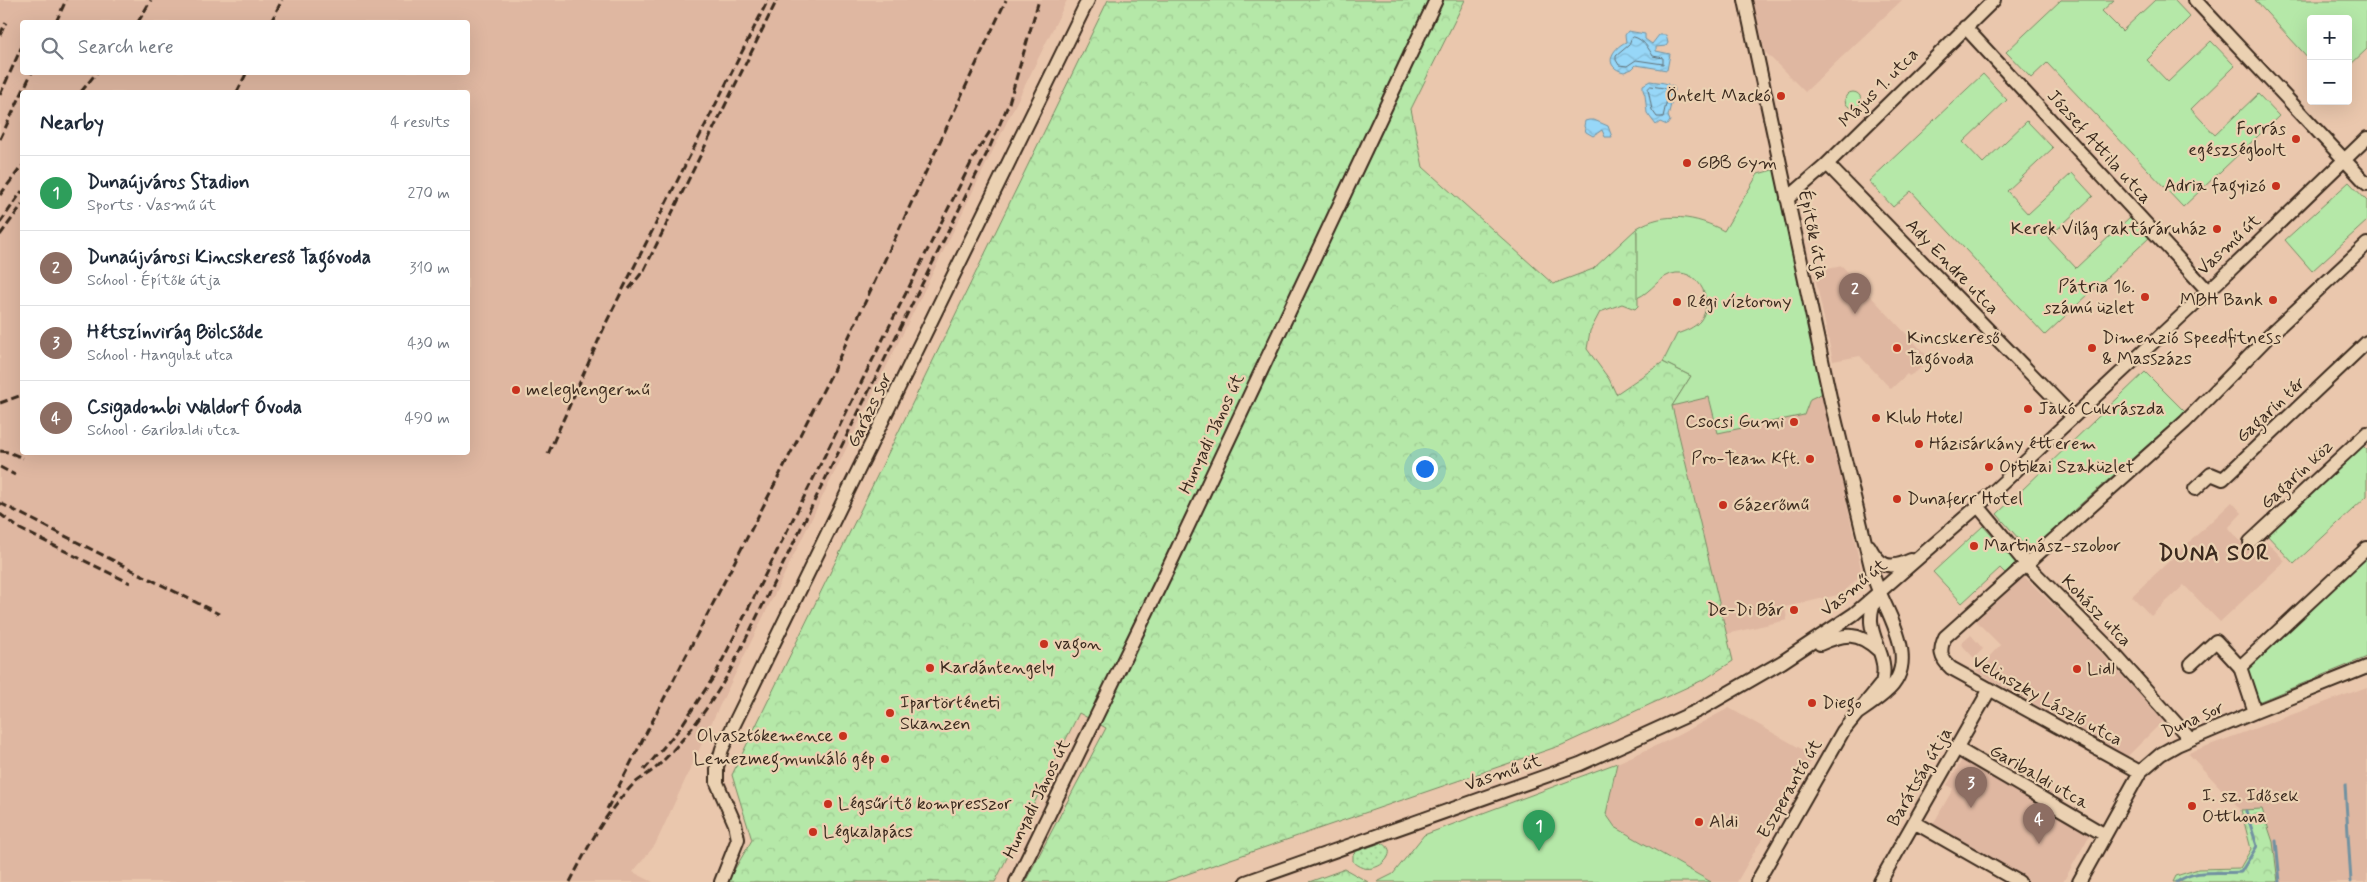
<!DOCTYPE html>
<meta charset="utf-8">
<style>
:root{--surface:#fff;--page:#f6f6f7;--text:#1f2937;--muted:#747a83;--line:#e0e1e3;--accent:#c8321e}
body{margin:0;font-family:Mynerve,sans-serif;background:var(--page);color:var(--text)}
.controls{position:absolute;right:15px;top:15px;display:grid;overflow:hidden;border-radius:5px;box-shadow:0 5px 20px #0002}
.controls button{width:45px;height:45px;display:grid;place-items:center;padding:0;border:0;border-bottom:1px solid var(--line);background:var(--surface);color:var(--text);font:25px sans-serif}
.you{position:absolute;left:1424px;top:468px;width:18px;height:18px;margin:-12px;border:4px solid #fff;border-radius:50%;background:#1a73e8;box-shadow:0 0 0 8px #1a73e833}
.badge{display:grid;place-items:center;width:32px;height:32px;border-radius:50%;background:var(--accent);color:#fff;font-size:16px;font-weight:700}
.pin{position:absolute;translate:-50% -41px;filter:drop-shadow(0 1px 2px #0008)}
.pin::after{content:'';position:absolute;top:26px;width:18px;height:15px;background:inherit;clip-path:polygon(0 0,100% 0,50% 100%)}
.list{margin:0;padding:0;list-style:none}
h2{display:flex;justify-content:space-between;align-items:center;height:65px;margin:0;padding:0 20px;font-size:21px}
h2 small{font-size:16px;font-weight:400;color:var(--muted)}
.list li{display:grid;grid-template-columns:32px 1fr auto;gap:15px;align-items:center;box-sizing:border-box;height:75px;padding:0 20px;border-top:1px solid var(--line)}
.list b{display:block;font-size:19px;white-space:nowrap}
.list p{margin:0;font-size:16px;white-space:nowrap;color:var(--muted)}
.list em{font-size:16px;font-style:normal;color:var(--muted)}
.icon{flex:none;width:28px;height:28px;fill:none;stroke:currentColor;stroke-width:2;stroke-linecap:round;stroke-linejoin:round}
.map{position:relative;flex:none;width:2367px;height:882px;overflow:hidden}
.search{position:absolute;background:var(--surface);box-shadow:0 5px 20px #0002;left:20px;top:20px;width:450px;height:55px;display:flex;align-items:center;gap:12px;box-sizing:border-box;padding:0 18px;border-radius:5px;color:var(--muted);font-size:19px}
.panel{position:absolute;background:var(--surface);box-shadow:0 5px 20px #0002;left:20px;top:90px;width:450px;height:365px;border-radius:5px}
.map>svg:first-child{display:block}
.built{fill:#dfb7a1;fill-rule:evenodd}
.grass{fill:url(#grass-dots);stroke:#788963}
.forest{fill:url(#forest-crowns);stroke:#788963}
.park{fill:#b5e8a8;stroke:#788963}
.water{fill:url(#water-waves);stroke:#7292a1}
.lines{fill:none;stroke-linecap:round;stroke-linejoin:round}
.shore{stroke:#606f75;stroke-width:1}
.stream{stroke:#7292a1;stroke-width:3}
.minor-casing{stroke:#3b2a1e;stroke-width:16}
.minor{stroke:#ebd1b2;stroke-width:12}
.rail{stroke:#3b2a1e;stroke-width:3;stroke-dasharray:8 4;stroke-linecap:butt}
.poi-dot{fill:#c8321e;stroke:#ebd1b2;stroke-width:2}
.labels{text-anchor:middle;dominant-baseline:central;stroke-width:4.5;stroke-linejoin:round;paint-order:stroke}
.street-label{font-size:18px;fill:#3b2a1e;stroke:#ebd1b2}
.poi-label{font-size:18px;fill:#3b2a1e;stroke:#ebd1b2;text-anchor:start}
.district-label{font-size:22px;font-weight:bold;letter-spacing:1px;fill:#3b2a1e;stroke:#ebd1b2}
</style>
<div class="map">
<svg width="2367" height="882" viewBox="0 0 2367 882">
<defs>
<pattern id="grass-dots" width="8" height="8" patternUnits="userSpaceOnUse" patternTransform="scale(1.25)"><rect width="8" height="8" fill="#b5e8a8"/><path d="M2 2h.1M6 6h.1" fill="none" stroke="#9dc790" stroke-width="1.8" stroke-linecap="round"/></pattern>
<pattern id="forest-crowns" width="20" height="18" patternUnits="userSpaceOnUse" patternTransform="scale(1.25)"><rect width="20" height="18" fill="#b5e8a8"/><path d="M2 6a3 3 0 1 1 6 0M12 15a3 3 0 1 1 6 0" fill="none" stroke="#9dc790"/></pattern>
<pattern id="water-waves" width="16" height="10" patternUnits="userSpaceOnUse" patternTransform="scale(1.25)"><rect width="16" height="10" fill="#97d7f8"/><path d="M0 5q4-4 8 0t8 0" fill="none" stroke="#83b9d4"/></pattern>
</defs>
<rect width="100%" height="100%" fill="#eac7ad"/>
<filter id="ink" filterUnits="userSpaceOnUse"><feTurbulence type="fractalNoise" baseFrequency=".02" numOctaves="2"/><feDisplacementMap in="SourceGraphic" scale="10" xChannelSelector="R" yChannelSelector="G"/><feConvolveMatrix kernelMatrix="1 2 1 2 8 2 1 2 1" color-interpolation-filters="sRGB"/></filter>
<g filter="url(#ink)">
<!-- built -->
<path class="built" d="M0 0H1067L718 709 655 845 633 872 653 882H0ZM22 22H468V72H22ZM22 92H468V452H22Z
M1753 0H1902L1805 92 1765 52Z
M1842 266 1930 359 1916 372 1909 376 1907 374 1891 389 1860 356 1833 361 1814 272Z
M1823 393 1862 574 1842 594 1785 607 1787 620 1726 634 1672 406 1709 397 1718 433Z
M2232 502 2242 513 2228 528 2235 536 2253 555 2267 542 2285 561 2220 622 2184 585 2151 616 2132 596Z
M2024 576 2065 617 2067 615 2163 721 2127 757 1976 671 2000 645 1976 621Z
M1971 635 1983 649 1974 658 1961 644Z
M2367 687V882H2278L2273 842 2262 809 2241 810 2188 753Z
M1729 708 1814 756 1780 816 1757 847 1737 882H1711L1615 827 1606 814 1617 763 1671 739Z
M1964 757 2092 831 2063 882H2029L1932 826 1953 789 1947 785Z"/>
<!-- grass -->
<path class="grass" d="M1381 843C1404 850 1374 882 1353 862V855L1357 851Z"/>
<!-- forest -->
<path class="forest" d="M1108 0H1465L1411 109 1423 167 1553 284 1593 269 1637 228 1638 306 1635 309 1622 304 1600 312 1590 331 1587 349 1609 379 1616 394 1663 362 1691 376 1672 406 1733 661 1705 679 1562 745 1164 882H1025L1106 728 1079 713 995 882H727L752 840 732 775Z
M2262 809 2273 842 2278 882H2173L2176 876 2198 869 2240 868 2251 849 2241 810Z
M1345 869 1368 882H1309Z"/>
<!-- park -->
<path class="park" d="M2061 0H2114L2102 11 2122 31 2155 0H2174L2190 17 2147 60 2168 82 2211 41 2235 66 2191 109 2215 135 2258 94 2279 116 2183 207 2047 63 2031 78 2006 52Z
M2255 0H2367V49L2348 67V19H2311V61Z
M1983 74 2007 100 1963 142 1983 163 2027 121 2053 148 2007 191 2028 214 2072 173 2093 196 2048 238 2076 268 2130 217 2150 237 2045 335 1911 191 1893 207 1869 181Z
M1845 100a8 8 0 1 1 16 0a8 8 0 1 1-16 0Z
M1776 169 1823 393 1810 399 1804 415 1718 433 1709 397 1672 406 1691 376 1663 362 1677 334C1685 331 1694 328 1700 321 1715 302 1700 271 1676 273 1659 275 1652 292 1637 298V228C1664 211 1697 216 1724 231L1758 174Z
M2349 182 2367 201V221L2312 271 2285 240Z
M2145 372 2185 412 2074 510 2078 515 2032 554 1997 514Z
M2362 445 2367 450V496L2294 564 2267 535Z
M1983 526 2016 562 2005 573 2000 568 1962 603 1933 572Z
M2367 555V657L2258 702 2247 672 2250 664Z
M1617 763 1606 814 1615 827 1711 882H1377L1393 874 1424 835Z"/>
<!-- water -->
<path class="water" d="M1628 31 1645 34V39L1652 44 1659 35H1666L1668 43 1666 46 1656 47V51L1670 54 1667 70 1636 65 1632 69 1624 72C1602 67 1612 48 1626 42L1625 35Z
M1650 81C1656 82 1662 82 1668 84V87L1672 85 1675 89 1668 116 1670 121 1667 125 1660 122 1656 125 1647 113 1645 95 1643 90V85Z
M1589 120H1594L1608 126 1612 137H1605L1602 130 1593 136 1586 132 1584 126 1585 121Z"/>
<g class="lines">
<!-- shore -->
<path class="shore" d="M1634 37C1643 39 1649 49 1653 56L1663 58V64L1636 60 1627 66 1619 65 1616 60V56L1629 45 1631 39Z
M1651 86 1664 88 1669 91 1663 117H1657L1652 110 1648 89Z"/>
<!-- stream -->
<path class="stream" d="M2345 785 2351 882
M2276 841 2280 882
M2177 882C2196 868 2219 874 2241 872L2257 846 2246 811"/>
<defs>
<path id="minor" d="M1745 0 1831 402 1873 575C1883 610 1924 660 1886 692 1876 701 1865 708 1855 715
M2195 0 2367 184
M1965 27 2207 290
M1827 164 2073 417
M1787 199 1825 166 1994 0
M2195 489 2211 474 2223 479 2367 342
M1978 506 2026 564 2109 648 2190 739
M2250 542 2367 433
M1869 546C1880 567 1889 570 1911 560
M1820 644C1844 633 1858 631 1878 650
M2191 664 2216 641 2240 667 2255 712
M2240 667 2367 548
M1956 748 2105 835
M2140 772 1951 668C1940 658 1939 650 1945 637L2185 422 2271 334 2367 244
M1914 822 2019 882
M721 882 738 839 735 824 717 783V767L722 749 1088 0
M1016 882 1164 577 1436 0
M1246 882 1580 764 1697 711 1782 662 1854 614 1978 506 2221 279 2367 138
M1757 882 1843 731 1882 683C1891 650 1859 634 1876 598
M1880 882 1990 689
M2079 882 2140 772 2161 754 2177 745 2255 712 2367 667"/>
</defs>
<!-- minor casing -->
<use href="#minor" class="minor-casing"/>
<!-- minor -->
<use href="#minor" class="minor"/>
<!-- rail -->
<path class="rail" d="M56 22 66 0
M138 22 151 0
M271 22 282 0
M0 35 6 22
M81 92 97 72
M237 92 247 72
M0 95 22 46
M0 139 32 72
M0 195 22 166
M0 223 22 191
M0 235 22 205
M629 289 644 270 777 0
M0 403 22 395
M0 451 8 452 23 458
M548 454 607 321 768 0
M0 467 15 475
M0 503 219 614
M0 514 20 529 130 583
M644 770 680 728 715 675 977 151 991 130
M607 809 832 373 1006 0
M570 882C587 849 603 816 629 789 637 779 650 774 659 765 687 737 710 706 730 671L988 151 1009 103 1039 0"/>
</g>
</g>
<!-- markers -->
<g class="poi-dot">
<circle cx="1781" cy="96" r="5"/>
<circle cx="2296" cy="139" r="5"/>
<circle cx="1687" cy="163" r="5"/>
<circle cx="2276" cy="186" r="5"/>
<circle cx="2217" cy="229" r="5"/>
<circle cx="2145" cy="297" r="5"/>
<circle cx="2273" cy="300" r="5"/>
<circle cx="1677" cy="302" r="5"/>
<circle cx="1897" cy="348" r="5"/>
<circle cx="2092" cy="348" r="5"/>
<circle cx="516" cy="390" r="5"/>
<circle cx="2028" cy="409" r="5"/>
<circle cx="1876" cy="418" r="5"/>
<circle cx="1794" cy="422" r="5"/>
<circle cx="1919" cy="444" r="5"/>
<circle cx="1810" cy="459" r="5"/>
<circle cx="1989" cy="467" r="5"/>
<circle cx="1897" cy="499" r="5"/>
<circle cx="1723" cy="505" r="5"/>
<circle cx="1974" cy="546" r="5"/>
<circle cx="1794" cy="610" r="5"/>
<circle cx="1044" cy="644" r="5"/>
<circle cx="930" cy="668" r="5"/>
<circle cx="2077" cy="669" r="5"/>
<circle cx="1812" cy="703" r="5"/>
<circle cx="890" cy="713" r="5"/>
<circle cx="843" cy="736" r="5"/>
<circle cx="885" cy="759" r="5"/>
<circle cx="828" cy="804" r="5"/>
<circle cx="2192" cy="806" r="5"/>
<circle cx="1699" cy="822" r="5"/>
<circle cx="813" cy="832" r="5"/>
</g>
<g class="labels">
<!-- street labels -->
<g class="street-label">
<text transform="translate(1879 88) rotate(-45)">Május 1. utca</text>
<text transform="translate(2099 147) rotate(48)">József Attila utca</text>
<text transform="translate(1813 235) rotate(78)">Építők útja</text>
<text transform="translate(2229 245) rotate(-43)">Vasmű út</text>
<text transform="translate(1952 267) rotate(46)">Ady Endre utca</text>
<text transform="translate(870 410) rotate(-64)">Garázs sor</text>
<text transform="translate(2271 410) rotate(-43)">Gagarin tér</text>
<text transform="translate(1212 434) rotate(-65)">Hunyadi János út</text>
<text transform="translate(2297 475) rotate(-43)">Gagarin köz</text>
<text transform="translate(1854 588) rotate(-39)">Vasmű út</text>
<text transform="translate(2096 611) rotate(46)">Kohász utca</text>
<text transform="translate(2047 701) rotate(29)">Velinszky László utca</text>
<text transform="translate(2193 720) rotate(-24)">Duna sor</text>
<text transform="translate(1503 773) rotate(-19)">Vasmű út</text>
<text transform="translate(1920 777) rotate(-60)">Barátság útja</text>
<text transform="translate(2039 777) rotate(30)">Garibaldi utca</text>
<text transform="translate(1790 789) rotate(-60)">Eszperantó út</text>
<text transform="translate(1037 799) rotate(-64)">Hunyadi János út</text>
</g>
<!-- poi labels -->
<g class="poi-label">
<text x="1771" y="96" text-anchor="end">Öntelt Mackó</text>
<text x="2286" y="129" text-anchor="end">Forrás<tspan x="2286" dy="21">egészségbolt</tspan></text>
<text x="1697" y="163">GBB Gym</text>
<text x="2266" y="186" text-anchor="end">Adria fagyizó</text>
<text x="2207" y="229" text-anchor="end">Kerek Világ raktáráruház</text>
<text x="2135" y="287" text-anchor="end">Pátria 16.<tspan x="2135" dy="21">számú üzlet</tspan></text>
<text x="2263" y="300" text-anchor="end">MBH Bank</text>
<text x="1687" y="302">Régi víztorony</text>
<text x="1907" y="338">Kincskereső<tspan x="1907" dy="21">Tagóvoda</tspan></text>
<text x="2102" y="338">Dimenzió Speedfitness<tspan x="2102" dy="21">&amp; Masszázs</tspan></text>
<text x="526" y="390">meleghengermű</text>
<text x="2038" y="409">Jakó Cukrászda</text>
<text x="1886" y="418">Klub Hotel</text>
<text x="1784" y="422" text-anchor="end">Csocsi Gumi</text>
<text x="1929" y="444">Házisárkány étterem</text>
<text x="1800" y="459" text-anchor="end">Pro-Team Kft.</text>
<text x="1999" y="467">Optikai Szaküzlet</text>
<text x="1907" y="499">Dunaferr Hotel</text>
<text x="1733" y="505">Gázerőmű</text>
<text x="1984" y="546">Martinász-szobor</text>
<text x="1784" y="610" text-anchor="end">De-Di Bár</text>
<text x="1054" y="644">vagon</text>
<text x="940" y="668">Kardántengely</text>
<text x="2087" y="669">Lidl</text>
<text x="900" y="703">Ipartörténeti<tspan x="900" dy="21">Skanzen</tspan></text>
<text x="1822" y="703">Diego</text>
<text x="833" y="736" text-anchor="end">Olvasztókemence</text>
<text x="875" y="759" text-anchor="end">Lemezmegmunkáló gép</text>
<text x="2202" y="796">I. sz. Idősek<tspan x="2202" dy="21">Otthona</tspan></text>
<text x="838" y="804">Légsűrítő kompresszor</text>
<text x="1709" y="822">Aldi</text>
<text x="823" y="832">Légkalapács</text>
</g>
<!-- district labels -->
<g class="district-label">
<text x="2214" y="554">DUNA SOR</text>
</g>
</g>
</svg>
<div class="controls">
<button>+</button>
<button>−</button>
</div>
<div class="you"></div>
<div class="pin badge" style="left:1539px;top:851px;background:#2e9e5b">1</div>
<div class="pin badge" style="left:1855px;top:314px;background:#8d6e63">2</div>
<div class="pin badge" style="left:1971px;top:808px;background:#8d6e63">3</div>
<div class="pin badge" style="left:2039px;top:844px;background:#8d6e63">4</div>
<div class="search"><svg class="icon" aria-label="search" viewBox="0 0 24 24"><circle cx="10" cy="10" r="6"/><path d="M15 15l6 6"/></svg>Search here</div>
<section class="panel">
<h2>Nearby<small>4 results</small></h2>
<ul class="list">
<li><span class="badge" style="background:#2e9e5b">1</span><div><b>Dunaújváros Stadion</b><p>Sports · Vasmű út</p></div><em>270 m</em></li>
<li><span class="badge" style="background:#8d6e63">2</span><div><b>Dunaújvárosi Kincskereső Tagóvoda</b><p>School · Építők útja</p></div><em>310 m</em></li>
<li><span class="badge" style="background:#8d6e63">3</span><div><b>Hétszínvirág Bölcsőde</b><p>School · Hangulat utca</p></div><em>430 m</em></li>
<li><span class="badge" style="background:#8d6e63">4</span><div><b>Csigadombi Waldorf Óvoda</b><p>School · Garibaldi utca</p></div><em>490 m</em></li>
</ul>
</section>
</div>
